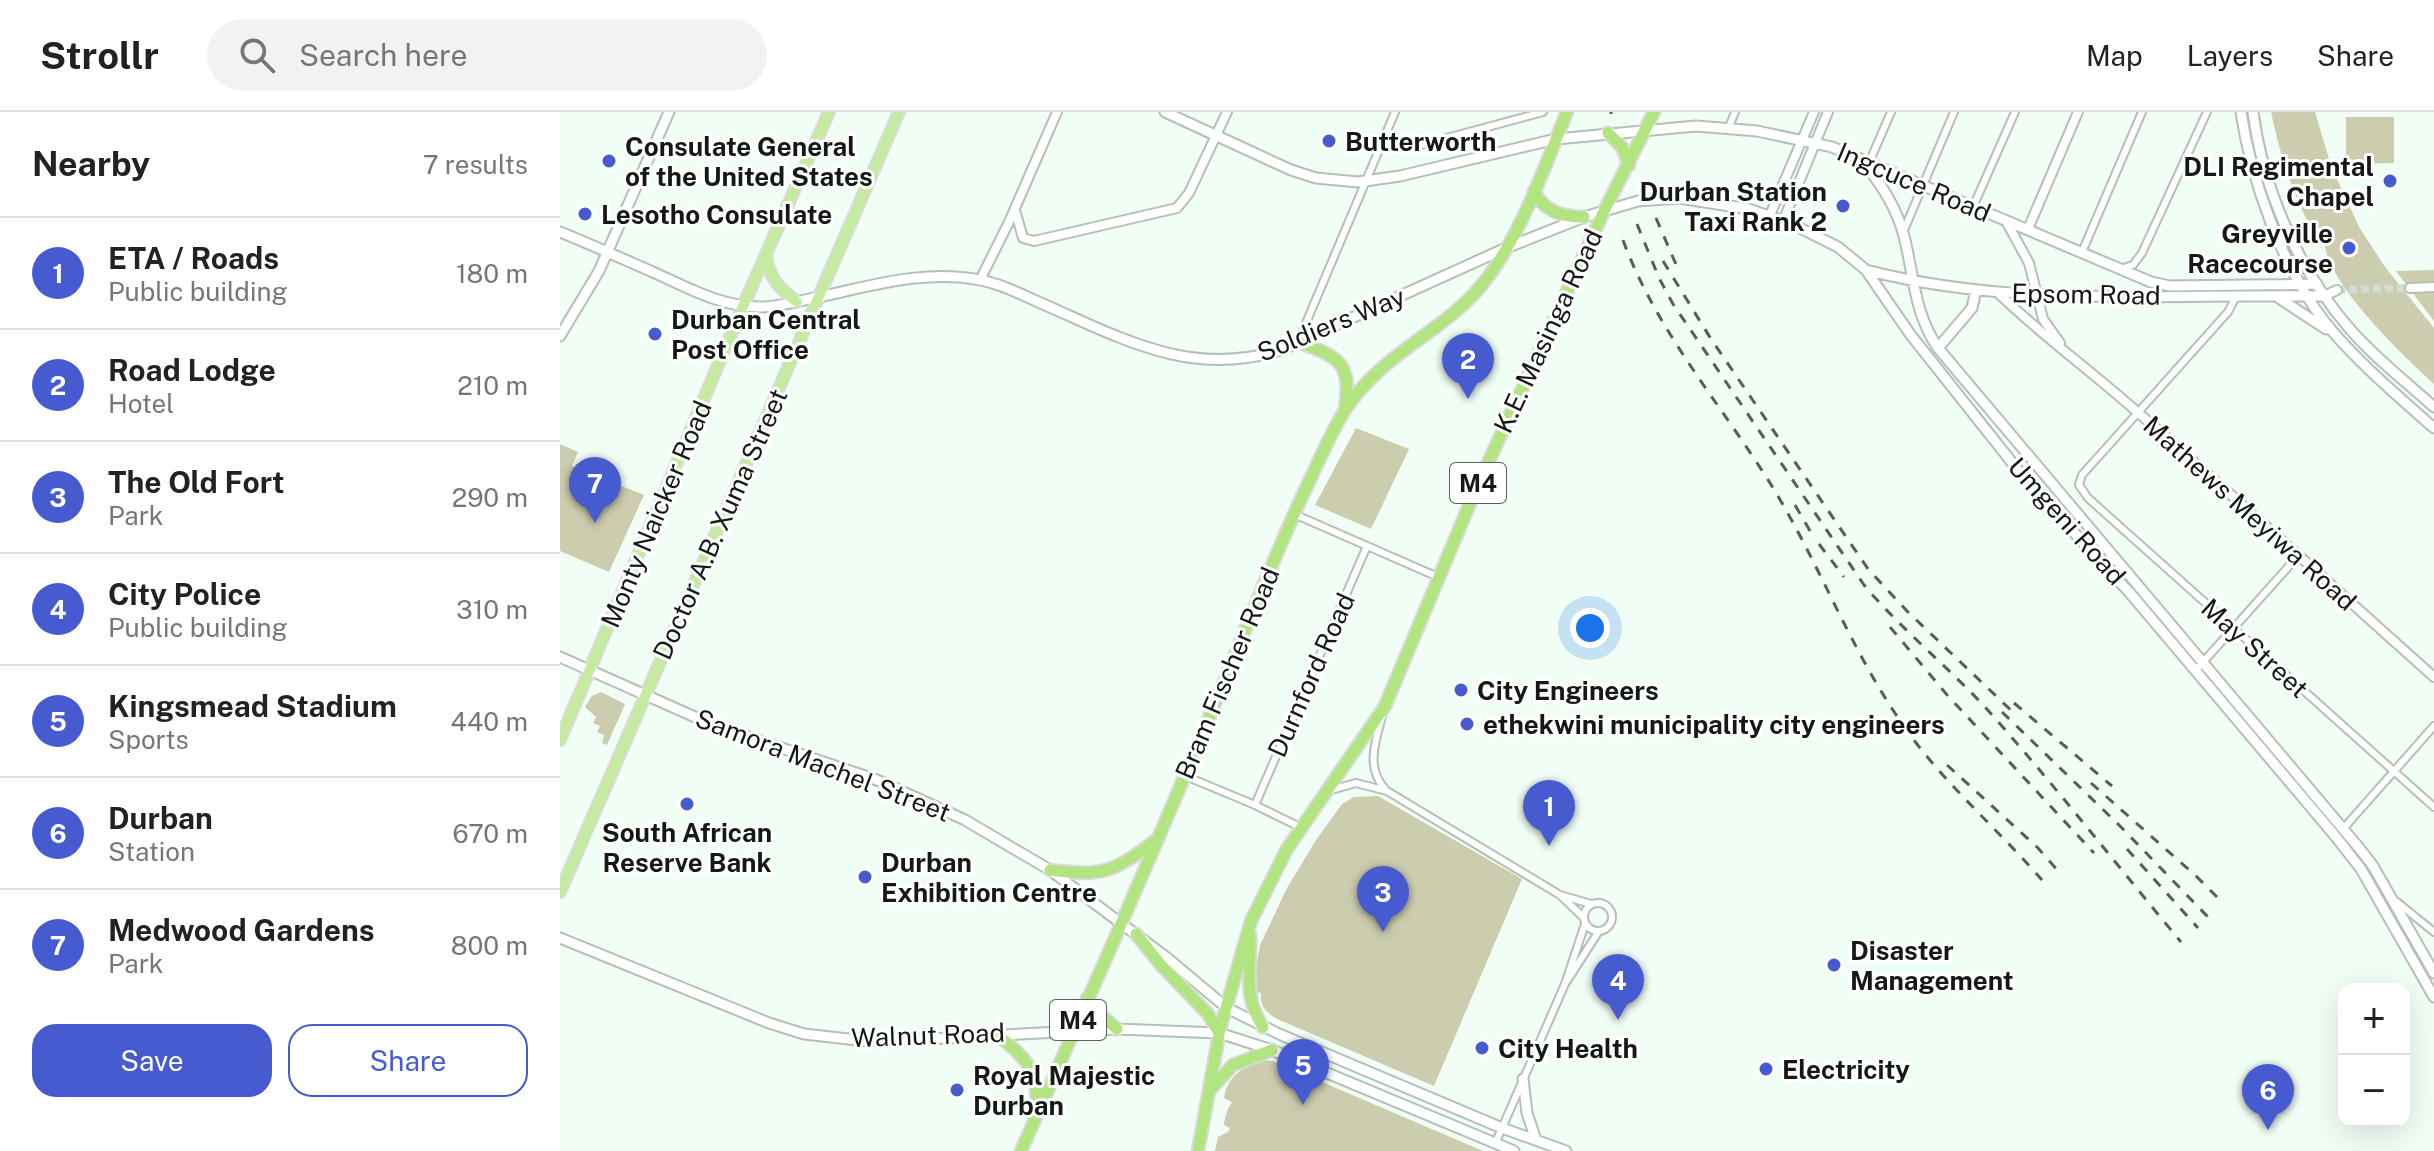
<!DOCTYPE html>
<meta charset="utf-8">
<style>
:root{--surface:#fff;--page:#f2f2f2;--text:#222;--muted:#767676;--line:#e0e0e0;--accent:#465bcf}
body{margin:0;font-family:"Public Sans",sans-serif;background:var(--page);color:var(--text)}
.controls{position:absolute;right:24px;bottom:24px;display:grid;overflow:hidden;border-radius:16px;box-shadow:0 8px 32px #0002}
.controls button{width:72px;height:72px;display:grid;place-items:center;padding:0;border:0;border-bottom:2px solid var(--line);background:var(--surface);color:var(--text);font:40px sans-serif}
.you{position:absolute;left:1030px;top:516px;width:28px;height:28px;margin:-20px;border:6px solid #fff;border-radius:50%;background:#1a73e8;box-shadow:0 0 0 12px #1a73e833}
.badge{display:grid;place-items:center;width:52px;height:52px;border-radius:50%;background:var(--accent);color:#fff;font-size:26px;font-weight:700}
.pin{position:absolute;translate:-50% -66px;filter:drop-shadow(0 2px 4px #0008)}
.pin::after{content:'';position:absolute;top:42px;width:28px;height:24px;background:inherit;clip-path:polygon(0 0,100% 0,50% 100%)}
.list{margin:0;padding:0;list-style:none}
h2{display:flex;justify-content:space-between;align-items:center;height:104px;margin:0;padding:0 32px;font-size:34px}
h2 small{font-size:26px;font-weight:400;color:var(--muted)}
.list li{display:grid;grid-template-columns:52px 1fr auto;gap:24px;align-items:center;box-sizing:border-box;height:112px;padding:0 32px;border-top:2px solid var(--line)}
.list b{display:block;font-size:30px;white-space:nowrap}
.list p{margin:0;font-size:26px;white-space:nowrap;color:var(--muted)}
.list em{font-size:26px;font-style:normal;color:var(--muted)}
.actions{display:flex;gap:16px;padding:24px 32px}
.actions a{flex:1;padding:18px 0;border:2px solid var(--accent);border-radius:24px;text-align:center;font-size:28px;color:var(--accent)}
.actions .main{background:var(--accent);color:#fff}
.icon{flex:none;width:44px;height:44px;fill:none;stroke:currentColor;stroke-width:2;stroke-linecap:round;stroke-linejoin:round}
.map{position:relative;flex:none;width:1874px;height:1039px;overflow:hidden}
header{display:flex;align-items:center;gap:48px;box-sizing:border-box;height:112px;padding:0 40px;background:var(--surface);border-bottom:2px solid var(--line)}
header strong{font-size:38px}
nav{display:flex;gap:44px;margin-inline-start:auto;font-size:28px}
.search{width:560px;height:72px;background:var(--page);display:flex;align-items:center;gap:20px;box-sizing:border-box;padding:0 28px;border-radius:44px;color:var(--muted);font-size:30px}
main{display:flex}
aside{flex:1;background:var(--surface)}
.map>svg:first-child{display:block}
.green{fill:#cccdaf}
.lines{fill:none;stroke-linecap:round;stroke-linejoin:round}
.tertiary-tunnel{stroke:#d0dcd4;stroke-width:8;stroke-dasharray:8 4;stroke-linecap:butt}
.minor-casing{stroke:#b4c0b7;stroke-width:10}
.tertiary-casing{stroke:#b4c0b7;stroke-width:12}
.secondary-casing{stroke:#b4c0b7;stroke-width:13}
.primary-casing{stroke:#dadada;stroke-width:14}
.trunk-casing{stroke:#dadada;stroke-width:15}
.minor{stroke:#fff;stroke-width:6}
.tertiary{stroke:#fff;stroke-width:8}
.secondary{stroke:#fff;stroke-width:9}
.primary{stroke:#c5eba0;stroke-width:10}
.trunk{stroke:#b2e480;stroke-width:11}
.rail{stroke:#575e59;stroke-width:3;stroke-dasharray:10 10;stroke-linecap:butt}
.poi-dot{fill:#465bcf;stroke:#fff;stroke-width:3}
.labels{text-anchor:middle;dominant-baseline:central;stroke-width:6;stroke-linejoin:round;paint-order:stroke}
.shield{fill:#fff;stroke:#5b5e5c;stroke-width:2}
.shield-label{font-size:24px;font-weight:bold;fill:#151916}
.poi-label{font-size:26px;font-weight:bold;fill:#151916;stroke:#fff;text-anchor:start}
.street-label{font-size:26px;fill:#151916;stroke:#fff}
</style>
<header>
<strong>Strollr</strong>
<div class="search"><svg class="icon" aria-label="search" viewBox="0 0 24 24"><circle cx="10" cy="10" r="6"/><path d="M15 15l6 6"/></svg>Search here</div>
<nav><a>Map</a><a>Layers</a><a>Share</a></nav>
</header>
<main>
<aside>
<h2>Nearby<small>7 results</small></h2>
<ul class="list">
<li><span class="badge">1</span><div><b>ETA / Roads</b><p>Public building</p></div><em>180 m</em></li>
<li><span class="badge">2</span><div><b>Road Lodge</b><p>Hotel</p></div><em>210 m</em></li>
<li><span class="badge">3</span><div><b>The Old Fort</b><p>Park</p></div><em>290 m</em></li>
<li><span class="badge">4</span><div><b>City Police</b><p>Public building</p></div><em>310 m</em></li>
<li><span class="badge">5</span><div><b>Kingsmead Stadium</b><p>Sports</p></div><em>440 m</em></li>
<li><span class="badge">6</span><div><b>Durban</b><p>Station</p></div><em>670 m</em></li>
<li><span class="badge">7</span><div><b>Medwood Gardens</b><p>Park</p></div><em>800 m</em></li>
</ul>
<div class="actions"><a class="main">Save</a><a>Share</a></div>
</aside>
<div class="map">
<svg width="1874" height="1039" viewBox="0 0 1874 1039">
<rect width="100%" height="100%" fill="#f1fef5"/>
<!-- green -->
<path class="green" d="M1711 0H1755L1771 54 1799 115 1825 155 1874 216V272C1845 245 1759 165 1765 125L1757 126C1734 88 1720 43 1711 0Z
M1786 5H1834V51L1786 52Z
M1874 158V209L1836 159Z
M796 316 849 337 811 417 755 393Z
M0 332 18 340 12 354 84 383 49 460 0 439Z
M41 580 65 592 47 633 42 631 44 623 37 620 40 614 33 611 36 605 25 595 32 584Z
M818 684 962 767 874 974 717 907C706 900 700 895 701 881L692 879 700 833 727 776 756 728 782 692 794 685Z
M704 948 713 949 923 1039H655L658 1025 668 1020 670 1016 664 1013C665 1004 667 998 672 990L664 986C667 964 684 954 704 948Z"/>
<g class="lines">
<!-- tertiary-tunnel -->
<path class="tertiary-tunnel" d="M1777 178 1850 176"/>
<defs>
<path id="minor" d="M1169 15 1175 0
M824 25 836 33 857 34 983 0
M1309 51 1331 0
M1413 95 1455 0
M1344 118 1394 0
M1522 140 1582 0
M1560 157 1573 153 1582 141 1647 0
M1677 183 1668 200 1522 363 1519 373 1528 386 1874 695
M738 230 835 0
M734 402 878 465
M1636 558 1738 444
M822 604C816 629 805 655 825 677
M623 663 695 693 740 715
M771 678 796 671 827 679 1000 783 1031 792
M695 693 807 434
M1783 717 1874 614
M1000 783 1023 805
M1837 790 1874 820
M1024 805a14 14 0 1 1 28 0a14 14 0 1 1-28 0Z
M1007 869 1039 819
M935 1032 1005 872 1025 812"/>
<path id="tertiary" d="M455 98 463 126 474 129 617 96 629 81 667 0
M1210 103 1254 0
M1223 109 1268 0
M1446 109 1469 151 1483 207 1500 231
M1468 117 1518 0
M420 168 449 110 497 0
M1850 176 1874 175
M1437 180C1480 222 1530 258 1575 298 1676 386 1774 476 1874 565
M1764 184 1777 178"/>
<path id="secondary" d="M605 0 731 58 756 66 798 70 840 64 996 27 1136 14 1197 19 1272 35 1591 170 1610 174 1757 172
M1681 0C1691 68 1722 154 1764 209 1793 246 1839 285 1874 316
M1693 0C1703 77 1738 157 1789 216 1814 245 1845 269 1874 295
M1302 49C1320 70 1337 97 1344 124 1354 164 1354 201 1378 236L1800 737 1813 754 1874 861
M0 120C32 133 63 147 95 161 130 177 164 196 204 195 222 194 240 189 258 185 311 174 365 157 420 168 442 172 462 183 483 192 563 227 631 266 721 238L946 136 1024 105 1078 89 1119 86 1189 97 1234 113 1278 135 1306 158 1350 222 1469 372 1570 481 1776 725 1801 757 1874 885
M1306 158C1455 197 1612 181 1764 184
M1719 186 1766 217
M0 224 39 159 109 0
M1378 236 1412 196 1416 178
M0 545 153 613 317 668 405 708 490 758 606 845 667 896 719 922 942 1016 1006 1039
M0 826 209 911 244 922 297 928 331 929 557 917 659 921 712 938 954 1039
M963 967 967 1001 976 1028"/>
<path id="primary" d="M206 144C209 166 220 177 237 190
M0 628 183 194 269 0
M0 780 339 0"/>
<path id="trunk" d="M1048 21 1062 35 1069 53
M974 79C984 100 1003 105 1024 105
M738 230C779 245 792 250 785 297
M490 758C543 765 554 760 596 728
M576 822 601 853 648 902 659 921
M690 823C691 856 683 886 703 915
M527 886 537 900 557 917
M437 922C466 947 478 956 477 997
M650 978 673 953 712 938
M461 1039C526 892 592 745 653 596 684 522 713 446 747 374 759 349 770 322 785 298 820 244 873 225 914 182 956 137 984 57 1007 0
M638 1039 660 917 691 809 727 737 825 594 916 377 1044 99 1094 0"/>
</defs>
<!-- minor casing -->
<use href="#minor" class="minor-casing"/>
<!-- tertiary casing -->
<use href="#tertiary" class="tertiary-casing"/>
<!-- secondary casing -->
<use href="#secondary" class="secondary-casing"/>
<!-- primary casing -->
<use href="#primary" class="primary-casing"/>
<!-- trunk casing -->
<use href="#trunk" class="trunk-casing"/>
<!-- minor -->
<use href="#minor" class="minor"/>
<!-- tertiary -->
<use href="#tertiary" class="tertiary"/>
<!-- secondary -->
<use href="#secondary" class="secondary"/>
<!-- primary -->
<use href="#primary" class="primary"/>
<!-- trunk -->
<use href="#trunk" class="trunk"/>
<!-- rail -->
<path class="rail" d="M1051 2V0
M1096 106 1118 157
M1077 112 1099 166 1113 192 1304 473C1341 517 1386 553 1425 595 1493 671 1556 752 1621 830
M1063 128C1096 218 1160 291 1210 371 1258 448 1289 535 1341 610 1380 668 1436 715 1482 768
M1103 149 1151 227 1308 457 1347 499 1457 604
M1235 393 1253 424
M1259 432 1284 465
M1330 515 1388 584 1534 741
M1454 591 1552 674
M1442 600 1560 714 1648 805
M1387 653 1478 736 1500 761
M1531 671 1635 763 1664 792
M1567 737 1638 816"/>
</g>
<!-- markers -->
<g class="poi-dot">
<circle cx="769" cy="29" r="8"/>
<circle cx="49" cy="49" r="8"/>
<circle cx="1830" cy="69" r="8"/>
<circle cx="1283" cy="94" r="8"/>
<circle cx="25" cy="102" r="8"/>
<circle cx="1789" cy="136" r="8"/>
<circle cx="95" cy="222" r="8"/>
<circle cx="901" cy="578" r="8"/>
<circle cx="907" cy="612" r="8"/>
<circle cx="127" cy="692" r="8"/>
<circle cx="305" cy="765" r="8"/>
<circle cx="1274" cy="853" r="8"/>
<circle cx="922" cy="936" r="8"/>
<circle cx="1206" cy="957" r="8"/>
<circle cx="397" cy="978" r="8"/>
</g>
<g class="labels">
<!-- shield labels -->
<g class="shield">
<rect x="890" y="351" width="56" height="40" rx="6"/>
<rect x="490" y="888" width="56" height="40" rx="6"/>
</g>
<g class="shield-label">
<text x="918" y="371">M4</text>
<text x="518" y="908">M4</text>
</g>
<!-- poi labels -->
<g class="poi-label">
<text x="785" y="29">Butterworth</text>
<text x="65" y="34">Consulate General<tspan x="65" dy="30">of the United States</tspan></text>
<text x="1814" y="54" text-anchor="end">DLI Regimental<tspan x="1814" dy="30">Chapel</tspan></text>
<text x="1267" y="79" text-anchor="end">Durban Station<tspan x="1267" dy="30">Taxi Rank 2</tspan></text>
<text x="41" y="102">Lesotho Consulate</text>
<text x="1773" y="121" text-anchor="end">Greyville<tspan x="1773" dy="30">Racecourse</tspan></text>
<text x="111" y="207">Durban Central<tspan x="111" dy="30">Post Office</tspan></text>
<text x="917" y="578">City Engineers</text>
<text x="923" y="612">ethekwini municipality city engineers</text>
<text x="127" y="720" text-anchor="middle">South African<tspan x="127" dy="30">Reserve Bank</tspan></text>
<text x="321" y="750">Durban<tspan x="321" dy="30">Exhibition Centre</tspan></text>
<text x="1290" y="838">Disaster<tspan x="1290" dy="30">Management</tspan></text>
<text x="938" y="936">City Health</text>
<text x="1222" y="957">Electricity</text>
<text x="413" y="963">Royal Majestic<tspan x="413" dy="30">Durban</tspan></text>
</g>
<!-- street labels -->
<g class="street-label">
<text transform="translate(1354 70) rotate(23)">Ingcuce Road</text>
<text transform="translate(1526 182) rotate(1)">Epsom Road</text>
<text transform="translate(771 212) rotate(-22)">Soldiers Way</text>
<text transform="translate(988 219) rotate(-65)">K.E. Masinga Road</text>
<text transform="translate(1690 401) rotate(42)">Mathews Meyiwa Road</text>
<text transform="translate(96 402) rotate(-67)">Monty Naicker Road</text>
<text transform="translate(1507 409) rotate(48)">Umgeni Road</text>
<text transform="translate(160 412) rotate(-66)">Doctor A.B. Xuma Street</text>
<text transform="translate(1695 536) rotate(42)">May Street</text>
<text transform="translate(667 561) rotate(-67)">Bram Fischer Road</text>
<text transform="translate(751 563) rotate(-66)">Durnford Road</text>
<text transform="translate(263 653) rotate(21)">Samora Machel Street</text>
<text transform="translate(368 923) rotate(-2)">Walnut Road</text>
</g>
</g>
</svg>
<div class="controls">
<button>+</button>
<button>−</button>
</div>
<div class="you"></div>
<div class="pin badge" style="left:989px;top:734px">1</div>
<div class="pin badge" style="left:908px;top:287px">2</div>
<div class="pin badge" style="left:823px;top:820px">3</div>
<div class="pin badge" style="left:1058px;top:908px">4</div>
<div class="pin badge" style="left:743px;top:993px">5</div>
<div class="pin badge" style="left:1708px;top:1018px">6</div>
<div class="pin badge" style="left:35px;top:411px">7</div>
</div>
</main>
